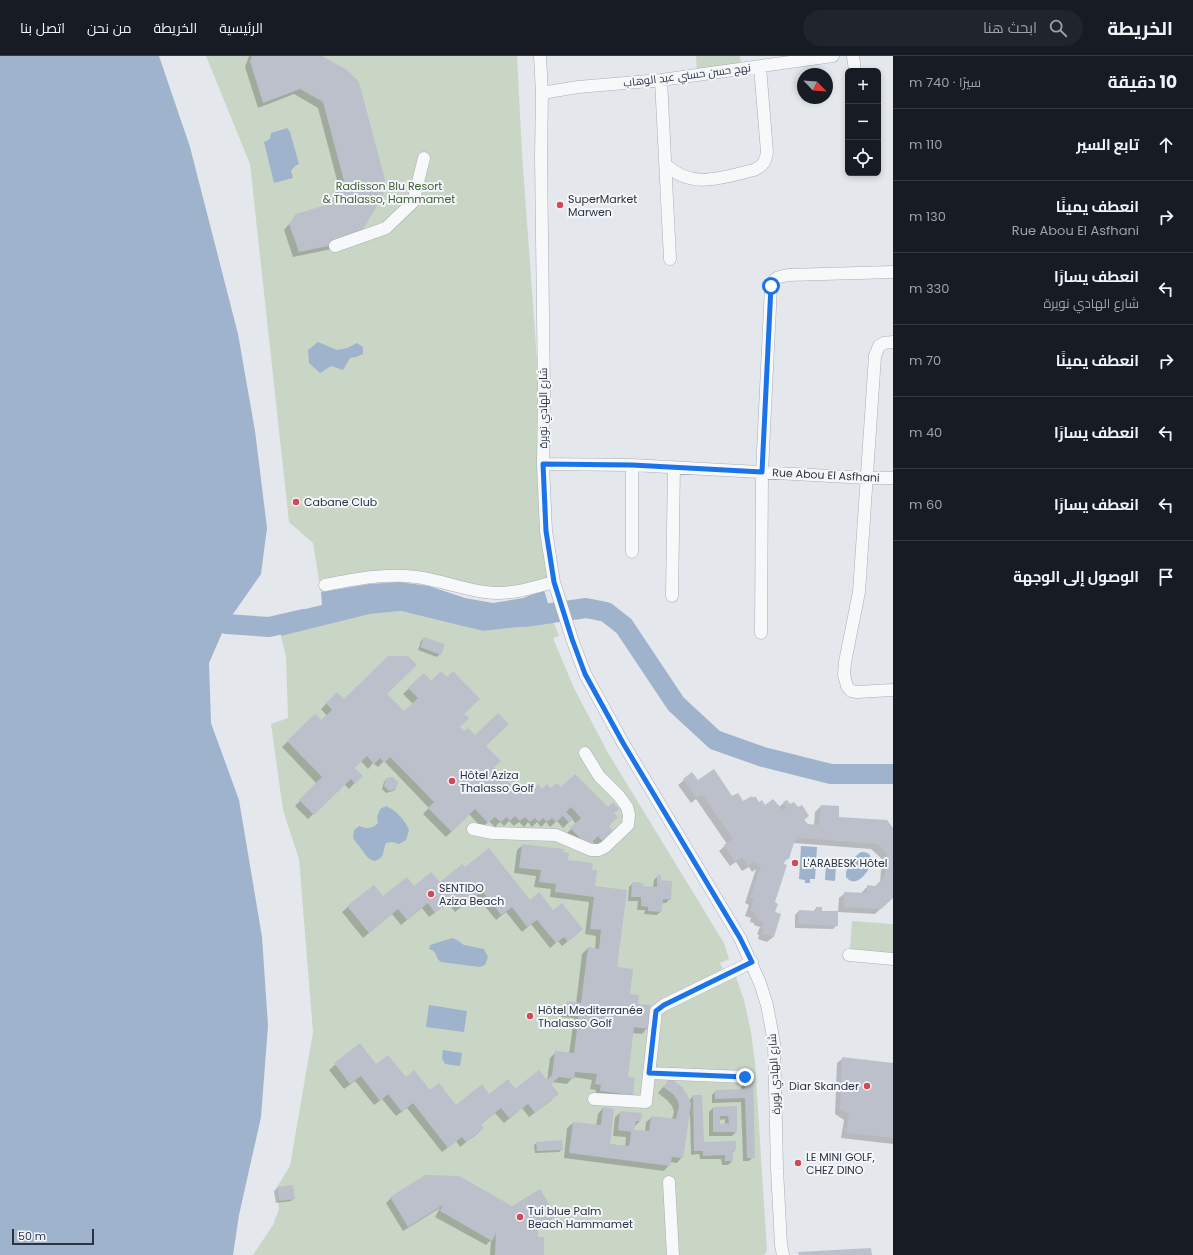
<!DOCTYPE html>
<html lang="ar">
<meta charset="utf-8">
<style>
:root{--surface:#171b24;--page:#20242c;--text:#f1f3f6;--muted:#9ea1a6;--line:#363941}
body{margin:0;font-family:Poppins,Cairo,sans-serif;background:var(--page);color:var(--text);direction:rtl}
.controls{position:absolute;right:12px;top:12px;display:grid;overflow:hidden;border-radius:6px;box-shadow:0 2px 6px #0003}
.controls button{width:36px;height:36px;display:grid;place-items:center;padding:0;border:0;border-bottom:1px solid var(--line);background:var(--surface);color:var(--text);font:20px sans-serif}
.compass{position:absolute;left:797px;top:12px;width:36px;height:36px;border-radius:50%;background:var(--surface);box-shadow:0 2px 6px #0003;rotate:115deg}
.scale{position:absolute;left:12px;bottom:10px;width:82px;box-sizing:border-box;padding-left:4px;border:2px solid #2b3445;border-top:0;font-size:11px;line-height:14px;white-space:nowrap;color:#2b3445;-webkit-text-stroke:3px #f4f6f9;paint-order:stroke}
.stop{position:absolute;width:12px;height:12px;margin:-9px;border:3px solid #1a73e8;border-radius:50%;background:#fff}
.stop.end{background:#1a73e8;border-color:#fff;box-shadow:0 1px 4px #0008}
.list{margin:0;padding:0;list-style:none}
h2{display:flex;justify-content:space-between;align-items:center;height:52px;margin:0;padding:0 16px;font-size:17px}
h2 small{font-size:13px;font-weight:400;color:var(--muted)}
.list li{display:grid;grid-template-columns:26px 1fr auto;gap:12px;align-items:center;box-sizing:border-box;height:72px;padding:0 16px;border-top:1px solid var(--line)}
.list b{display:block;font-size:15px;white-space:nowrap}
.list p{margin:0;font-size:13px;white-space:nowrap;color:var(--muted)}
.list em{font-size:13px;font-style:normal;color:var(--muted)}
.icon{flex:none;width:22px;height:22px;fill:none;stroke:currentColor;stroke-width:2;stroke-linecap:round;stroke-linejoin:round}
.map{position:relative;flex:none;width:893px;height:1199px;overflow:hidden;direction:ltr}
header{display:flex;align-items:center;gap:24px;box-sizing:border-box;height:56px;padding:0 20px;background:var(--surface);border-bottom:1px solid var(--line)}
header strong{font-size:19px}
nav{display:flex;gap:22px;margin-inline-start:auto;font-size:14px}
.search{width:280px;height:36px;background:var(--page);display:flex;align-items:center;gap:10px;box-sizing:border-box;padding:0 14px;border-radius:22px;color:var(--muted);font-size:15px}
main{display:flex}
aside{flex:1;background:var(--surface)}
.map>svg:first-child{display:block}
.green{fill:#c9d6c5}
.water{fill:#9fb4cc}
.shadow{fill:#0003;fill-rule:evenodd}
.lines{fill:none;stroke-linecap:round;stroke-linejoin:round}
.river{stroke:#9fb4cc;stroke-width:20}
.building{fill:#bbc0ca;fill-rule:evenodd}
.minor-casing{stroke:#a9aeb7;stroke-width:13}
.minor{stroke:#f7f8fa;stroke-width:12}
.route{stroke:#1a73e8;stroke-width:5}
.poi-dot{fill:#d1495b;stroke:#f4f6f9;stroke-width:1.5}
.labels{text-anchor:middle;dominant-baseline:central;stroke-width:4;stroke-linejoin:round;paint-order:stroke}
.street-label{font-size:11px;fill:#2b3445;stroke:#f4f6f9}
.park-label{font-size:11px;fill:#3f6138;stroke:#f4f6f9}
.poi-label{font-size:11px;fill:#2b3445;stroke:#f4f6f9;text-anchor:start}
</style>
<header>
<strong>الخريطة</strong>
<div class="search"><svg class="icon" aria-label="search" viewBox="0 0 24 24"><circle cx="10" cy="10" r="6"/><path d="M15 15l6 6"/></svg>ابحث هنا</div>
<nav><a>الرئيسية</a><a>الخريطة</a><a>من نحن</a><a>اتصل بنا</a></nav>
</header>
<main>
<aside>
<h2>10 دقيقة<small>سيرًا · 740 m</small></h2>
<ul class="list">
<li><svg class="icon" aria-label="ahead" viewBox="0 0 24 24"><path d="M12 20V5M6 11l6-6 6 6"/></svg><div><b>تابع السير</b></div><em>110 m</em></li>
<li><svg class="icon" aria-label="right" viewBox="0 0 24 24"><path d="M7 20v-9h11M14 6l5 5-5 5"/></svg><div><b>انعطف يمينًا</b><p>Rue Abou El Asfhani</p></div><em>130 m</em></li>
<li><svg class="icon" aria-label="left" viewBox="0 0 24 24"><path d="M17 20v-9H6M10 6l-5 5 5 5"/></svg><div><b>انعطف يسارًا</b><p>شارع الهادي نويرة</p></div><em>330 m</em></li>
<li><svg class="icon" aria-label="right" viewBox="0 0 24 24"><path d="M7 20v-9h11M14 6l5 5-5 5"/></svg><div><b>انعطف يمينًا</b></div><em>70 m</em></li>
<li><svg class="icon" aria-label="left" viewBox="0 0 24 24"><path d="M17 20v-9H6M10 6l-5 5 5 5"/></svg><div><b>انعطف يسارًا</b></div><em>40 m</em></li>
<li><svg class="icon" aria-label="left" viewBox="0 0 24 24"><path d="M17 20v-9H6M10 6l-5 5 5 5"/></svg><div><b>انعطف يسارًا</b></div><em>60 m</em></li>
<li><svg class="icon" aria-label="arrive" viewBox="0 0 24 24"><path d="M6 21V4h12l-3 4 3 4H6"/></svg><div><b>الوصول إلى الوجهة</b></div></li>
</ul>
</aside>
<div class="map">
<svg width="893" height="1199" viewBox="0 0 893 1199">
<rect width="100%" height="100%" fill="#e4e7ec"/>
<!-- green -->
<path class="green" d="M206 0H517L522 98 553 523 522 536 399 521 321 536 313 487 289 466 250 108Z
M696 0H740L741 8 697 16Z
M401 555 483 575 554 567 559 580 553 582 574 632 608 697 724 887 729 903 720 907 728 924 736 921 744 944 751 976 755 1007 767 1195 764 1199H253L273 1169 279 1153 277 1131 290 1110 313 976 299 803 283 754 271 668 288 662 286 601 281 580 370 558Z
M852 865 893 868V898L850 894Z"/>
<!-- water -->
<path class="water" d="M0 0H159L190 91 238 278 255 375 267 472 261 518 226 568 209 607 211 667 239 744 262 881 268 970 261 1061 239 1159 233 1199H0Z
M287 72 290 76 299 108 295 110 291 115 293 122 274 127 264 86 270 83 271 77Z
M318 286 337 294 347 292 357 287 363 291V298L356 301 350 302 343 314 331 310 320 317 309 307 308 294Z
M399 526 429 530 465 542 493 547 523 542 544 534 554 567 483 575 401 555 370 558 281 580 276 560 322 549 321 536 370 528Z
M386 750C398 756 404 763 409 774L406 784 399 788 392 786 386 787C382 796 386 802 374 805L368 802 353 782 354 774 359 770C367 773 372 773 378 767L377 761 380 753Z
M801 790 817 791 815 823H810V827H805V824L799 823Z
M861 796C884 795 863 830 851 825 850 825 847 822 846 821 845 812 853 801 861 796Z
M826 808H836L835 825 825 824Z
M452 882 457 884 464 889 484 893 488 901 485 909 480 911 441 906C434 901 438 895 429 893L430 889Z
M429 949 467 955 464 976 426 971Z
M443 994 462 997 460 1010 445 1008 442 1002Z"/>
<!-- shadow -->
<path class="shadow" d="M249 0H319L358 26 341 191 293 201 284 174 297 159 327 150 339 132 318 52 294 38 258 52 245 11Z
M424 582 440 598 437 601 418 594 421 585Z
M424 618 463 658 459 671 464 677 485 690 493 711 514 734 533 735 561 733 613 758 608 770 613 776 597 791 592 785 582 795 566 778 576 768 572 763 563 772 557 765 550 771 546 766 541 771 537 766 532 771 528 766 524 771 519 766 514 770 509 765 504 770 500 766 495 771 489 765 482 772 469 758 446 781 423 758 429 752 384 705 378 711 373 707 368 713 361 705 353 712 361 720 349 733 344 728 308 763 295 750 317 728 282 691 315 659 321 666 327 660 321 653 337 637 344 644 386 638 404 657 413 648 403 638Z
M386 723 396 733 393 735 386 737 382 733 384 726Z
M684 724 698 726 743 747 779 751 786 745 790 750 808 760 804 764 807 769 814 770 815 756 821 750 838 762 893 773V841L875 858 838 856 839 842 845 837 862 838V836L868 830 875 831 880 826 882 803 871 793 794 787 788 802 783 807 773 847 774 857 780 859 773 881 767 886 758 883 759 879 757 878 760 871 754 869V867L750 866 751 862 745 860 749 849 745 847 756 813 752 816 749 811 742 815 736 806 730 810 719 795 727 788 696 743 691 747 678 729Z
M523 789 562 797 567 805 591 815 594 831 616 912 629 939 637 949 647 972 642 978 632 977 627 1022 634 1023 632 1039 626 1044 595 1041 596 1034 590 1033 592 1024 573 1021 567 1028 552 1026 550 1029 552 1044 529 1061 522 1052 504 1067 495 1057 480 1069 483 1072 477 1078 460 1091 456 1085 442 1096 407 1052 396 1060 382 1043 374 1049 355 1025 344 1033 329 1014 360 988 376 1009 405 1022 456 1050 489 1039 515 1034 547 1025 550 1002 556 996 569 998 574 962 561 961 562 952 568 946 576 948 582 898 588 892 595 893 596 880 585 878 589 846 550 841 551 833 534 831 536 820 514 817 517 794Z
M462 810 530 845 553 855 577 878 562 890 558 885 550 892 531 868 522 876 506 856 496 864 476 839 455 856 448 847 429 861 422 852 401 869 392 858 363 882 342 856 348 851 383 842 414 831 439 828Z
M658 820 670 843 666 847H662L661 855 657 859 644 858 645 854H637L638 845H628L629 831 633 827 642 831 653 832 654 824Z
M816 852 837 869 833 873 795 872V859L799 855 813 856Z
M843 1002 893 1008V1088L841 1082 844 1064 835 1058 837 1007Z
M670 1023 689 1045 693 1040 703 1087 735 1094 732 1097V1105L728 1109H722L721 1103H700L699 1098 691 1099 690 1059H689L682 1101 677 1107 670 1106 669 1109 664 1115 564 1102 567 1072 573 1067 596 1070 598 1058 603 1052 609 1088 625 1090 626 1081 613 1080 615 1061 621 1056 640 1065 634 1071 633 1075 645 1076 646 1066 652 1061 672 1063 674 1056 672 1050 667 1044 658 1037Z
M745 1027 753 1101 749 1105H743L741 1046 712 1047V1039L716 1035 741 1034V1031Z
M736 1051V1076L732 1080H709V1056L713 1052ZM725 1063V1069H719V1064Z
M537 1087 562 1093 559 1096 535 1097 534 1089Z
M292 1130 294 1142 291 1145 276 1147 274 1135 277 1132Z
M391 1142 512 1151 555 1160 549 1165 537 1172V1182L543 1199H490L491 1184 486 1189 435 1161 440 1152 403 1175 386 1147Z"/>
<g class="lines">
<!-- river -->
<path class="river" d="M524 561 586 552 606 556 624 570 676 648 715 684 763 701 831 718H893
M226 568 269 571 304 563"/>
</g>
<!-- building -->
<path class="building" d="M252 0H322L347 14 359 26 385 124 383 140 363 173 348 186 299 196 289 168 296 158 329 148 344 125 323 46 300 33 263 47 250 5Z
M424 581 445 588 441 599 420 591Z
M388 600H408L417 609 387 638 404 655 418 642 408 632 424 617 431 625 441 615 447 621 453 615 480 643 464 658 469 662 460 671 464 675 468 672 475 679 498 657 509 668 486 690 501 705 494 711 514 732 519 728 524 733 528 729 533 733 538 728 542 733 547 728 551 732 557 727 561 731 575 718 608 751 613 746 619 753 614 757 618 761 609 770 614 776 603 786 598 780 588 790 570 772 581 762 571 751 566 756 573 763 569 767 563 760 556 766 552 762 547 766 543 762 539 766 535 762 530 766 525 761 520 765 515 760 510 765 507 761 501 766 495 761 488 767 475 753 452 776 428 752 434 746 390 701 384 707 380 702 374 708 367 700 355 712 363 720 355 728 351 723 314 759 299 744 322 721 287 685 315 658 321 664 332 654 326 647 337 636 344 643Z
M714 713 732 740 738 737 743 745 752 740 753 742 755 740 759 746 762 744 765 749 773 743 783 754 786 751 783 746 787 744 790 748 794 746 798 751 802 749 809 760 804 764 808 768 819 769 821 749 839 750V761L887 764 893 772V842L881 853 844 851V836L867 837V829L875 830 885 820 887 797 877 788 800 782 794 786 789 803 786 802 784 808 787 809 775 846 778 848 775 856 781 858 774 881 763 878 764 873H762L764 866 758 864 759 862 755 860 756 857 750 855 754 843 750 842 761 809 758 811 755 806 748 810 742 801 735 806 724 789 733 783 702 738 696 742 683 723 692 716 698 724Z
M393 721 398 726 396 733 389 735 384 730 386 722Z
M522 788 564 793 563 796 569 797 568 804 593 807 592 814H597L595 830 627 834 617 911 633 913 630 938 639 939 638 948 651 949 648 973 634 971 628 1021 635 1022 633 1039 600 1035 601 1029 595 1028 597 1018 575 1016 574 1023 559 1021 551 1028 559 1038 535 1057 528 1048 509 1062 501 1052 481 1068 484 1072 466 1086 462 1081 448 1092 413 1047 402 1056 388 1038 380 1045 361 1020 350 1028 334 1007 360 987 376 1008 388 999 406 1021 414 1014 430 1034 439 1027 456 1049 482 1028 489 1038 508 1023 515 1033 539 1014 547 1024 552 1019 555 995 574 997 579 957 566 956 567 945 581 947 588 891 599 893 601 874 590 873 594 841 555 836 556 828 539 826 541 814 519 812Z
M489 792 530 844 539 836 553 854 562 847 583 873 568 886 564 881 556 887 537 864 527 871 512 851 501 859 482 835 461 851 454 842 435 857 428 847 407 864 398 853 369 877 347 850 374 829 383 840 407 821 414 830 431 816 440 826 462 808 465 811Z
M657 819H661V824L672 825 671 844 663 843 662 856 648 855V851L641 850V841H631L632 826 644 827 643 830 657 831Z
M816 851H822V855H838V870L798 868 799 854 816 855Z
M842 1001 893 1007V1082L846 1077 849 1058 840 1053Z
M670 1022 681 1030 687 1038 691 1048 683 1102 672 1101 670 1110 569 1097 573 1066 601 1069 603 1051 614 1053 610 1088 629 1090 631 1076 618 1074 620 1055 642 1057 641 1065H636L634 1074 649 1075 651 1060 676 1063 679 1050 678 1045 673 1038 663 1031Z
M753 1025 755 1102H747L745 1042 715 1043V1034L745 1033V1026Z
M693 1039H702L704 1086 736 1085V1094H733V1105H725V1099L703 1100V1095H694Z
M737 1050V1076H713V1051ZM720 1060H728L729 1067 720 1068Z
M562 1084 563 1094 537 1095 536 1086Z
M425 1119 459 1120 512 1150 540 1133 556 1160 538 1170V1181H544V1199H495L496 1177 492 1185 440 1155 443 1149 408 1171 390 1141Z
M293 1129 295 1143 279 1145 277 1131Z
M871 1192 872 1199H799L798 1196Z"/>
<g class="lines">
<defs>
<path id="minor" d="M540 0 542 37 541 100 544 338 543 408 546 475 554 526 572 583 585 618 623 687 740 882 760 927 767 949 774 987 777 1113 781 1189 783 1199
M853 0 855 15
M661 24 670 203
M542 37 578 31 661 24 833 0
M666 109C693 134 723 121 754 114 763 110 766 105 767 96L760 11
M335 190 386 172 413 146 424 102
M893 286 884 287 879 290 875 300 859 536 845 606 844 619 847 630 851 635 857 636 893 634
M543 408 632 409 867 422H893
M632 496V409
M325 529C355 523 385 517 416 521 440 524 462 533 485 536 508 540 532 532 554 526
M672 540 674 411
M761 577 762 416 771 230C775 220 779 221 788 219L893 216
M473 773 493 777 556 779 591 794H599L605 791 628 769 629 759 627 751 619 740 599 720 585 697
M849 899 893 903
M649 1017 745 1021
M594 1043 646 1046 656 955 664 949 752 906
M669 1126 673 1199"/>
</defs>
<!-- minor casing -->
<use href="#minor" class="minor-casing"/>
<!-- minor -->
<use href="#minor" class="minor"/>
</g>
<g class="lines">
<!-- route -->
<path class="route" d="M745 1021 649 1017 656 955 664 949 752 906 740 882 623 687 585 618 572 583 554 526 546 475 543 408 632 409 762 416 771 230"/>
</g>
<!-- markers -->
<g class="poi-dot">
<circle cx="560" cy="149" r="4"/>
<circle cx="296" cy="446" r="4"/>
<circle cx="452" cy="725" r="4"/>
<circle cx="795" cy="807" r="4"/>
<circle cx="431" cy="838" r="4"/>
<circle cx="530" cy="960" r="4"/>
<circle cx="867" cy="1030" r="4"/>
<circle cx="798" cy="1107" r="4"/>
<circle cx="520" cy="1161" r="4"/>
</g>
<g class="labels">
<!-- street labels -->
<g class="street-label">
<text transform="translate(687 19) rotate(-7)">نهج حسن حسني عبد الوهاب</text>
<text transform="translate(543 352) rotate(-90)">شارع الهادي نويرة</text>
<text transform="translate(826 419) rotate(3)">Rue Abou El Asfhani</text>
<text transform="translate(774 1018) rotate(-93)">شارع الهادي نويرة</text>
</g>
<!-- park labels -->
<g class="park-label">
<text x="389" y="130">Radisson Blu Resort<tspan x="389" dy="13">&amp; Thalasso, Hammamet</tspan></text>
</g>
<!-- poi labels -->
<g class="poi-label">
<text x="568" y="143">SuperMarket<tspan x="568" dy="13">Marwen</tspan></text>
<text x="304" y="446">Cabane Club</text>
<text x="460" y="719">Hôtel Aziza<tspan x="460" dy="13">Thalasso Golf</tspan></text>
<text x="803" y="807">L'ARABESK Hôtel</text>
<text x="439" y="832">SENTIDO<tspan x="439" dy="13">Aziza Beach</tspan></text>
<text x="538" y="954">Hôtel Mediterranée<tspan x="538" dy="13">Thalasso Golf</tspan></text>
<text x="859" y="1030" text-anchor="end">Diar Skander</text>
<text x="806" y="1101">LE MINI GOLF,<tspan x="806" dy="13">CHEZ DINO</tspan></text>
<text x="528" y="1155">Tui blue Palm<tspan x="528" dy="13">Beach Hammamet</tspan></text>
</g>
</g>
</svg>
<div class="controls">
<button>+</button>
<button>−</button>
<button><svg class="icon" aria-label="locate" viewBox="0 0 24 24"><circle cx="12" cy="12" r="6"/><path d="M12 2v4M12 18v4M2 12h4M18 12h4"/></svg></button>
</div>
<svg class="compass" viewBox="-18 -18 36 36"><path d="M0-13l5 13h-10z" fill="#e53935"/><path d="M0 13l5-13h-10z" fill="#9ea1a6"/></svg>
<div class="scale">50 m</div>
<div class="stop" style="left:771px;top:230px"></div>
<div class="stop end" style="left:745px;top:1021px"></div>
</div>
</main>
